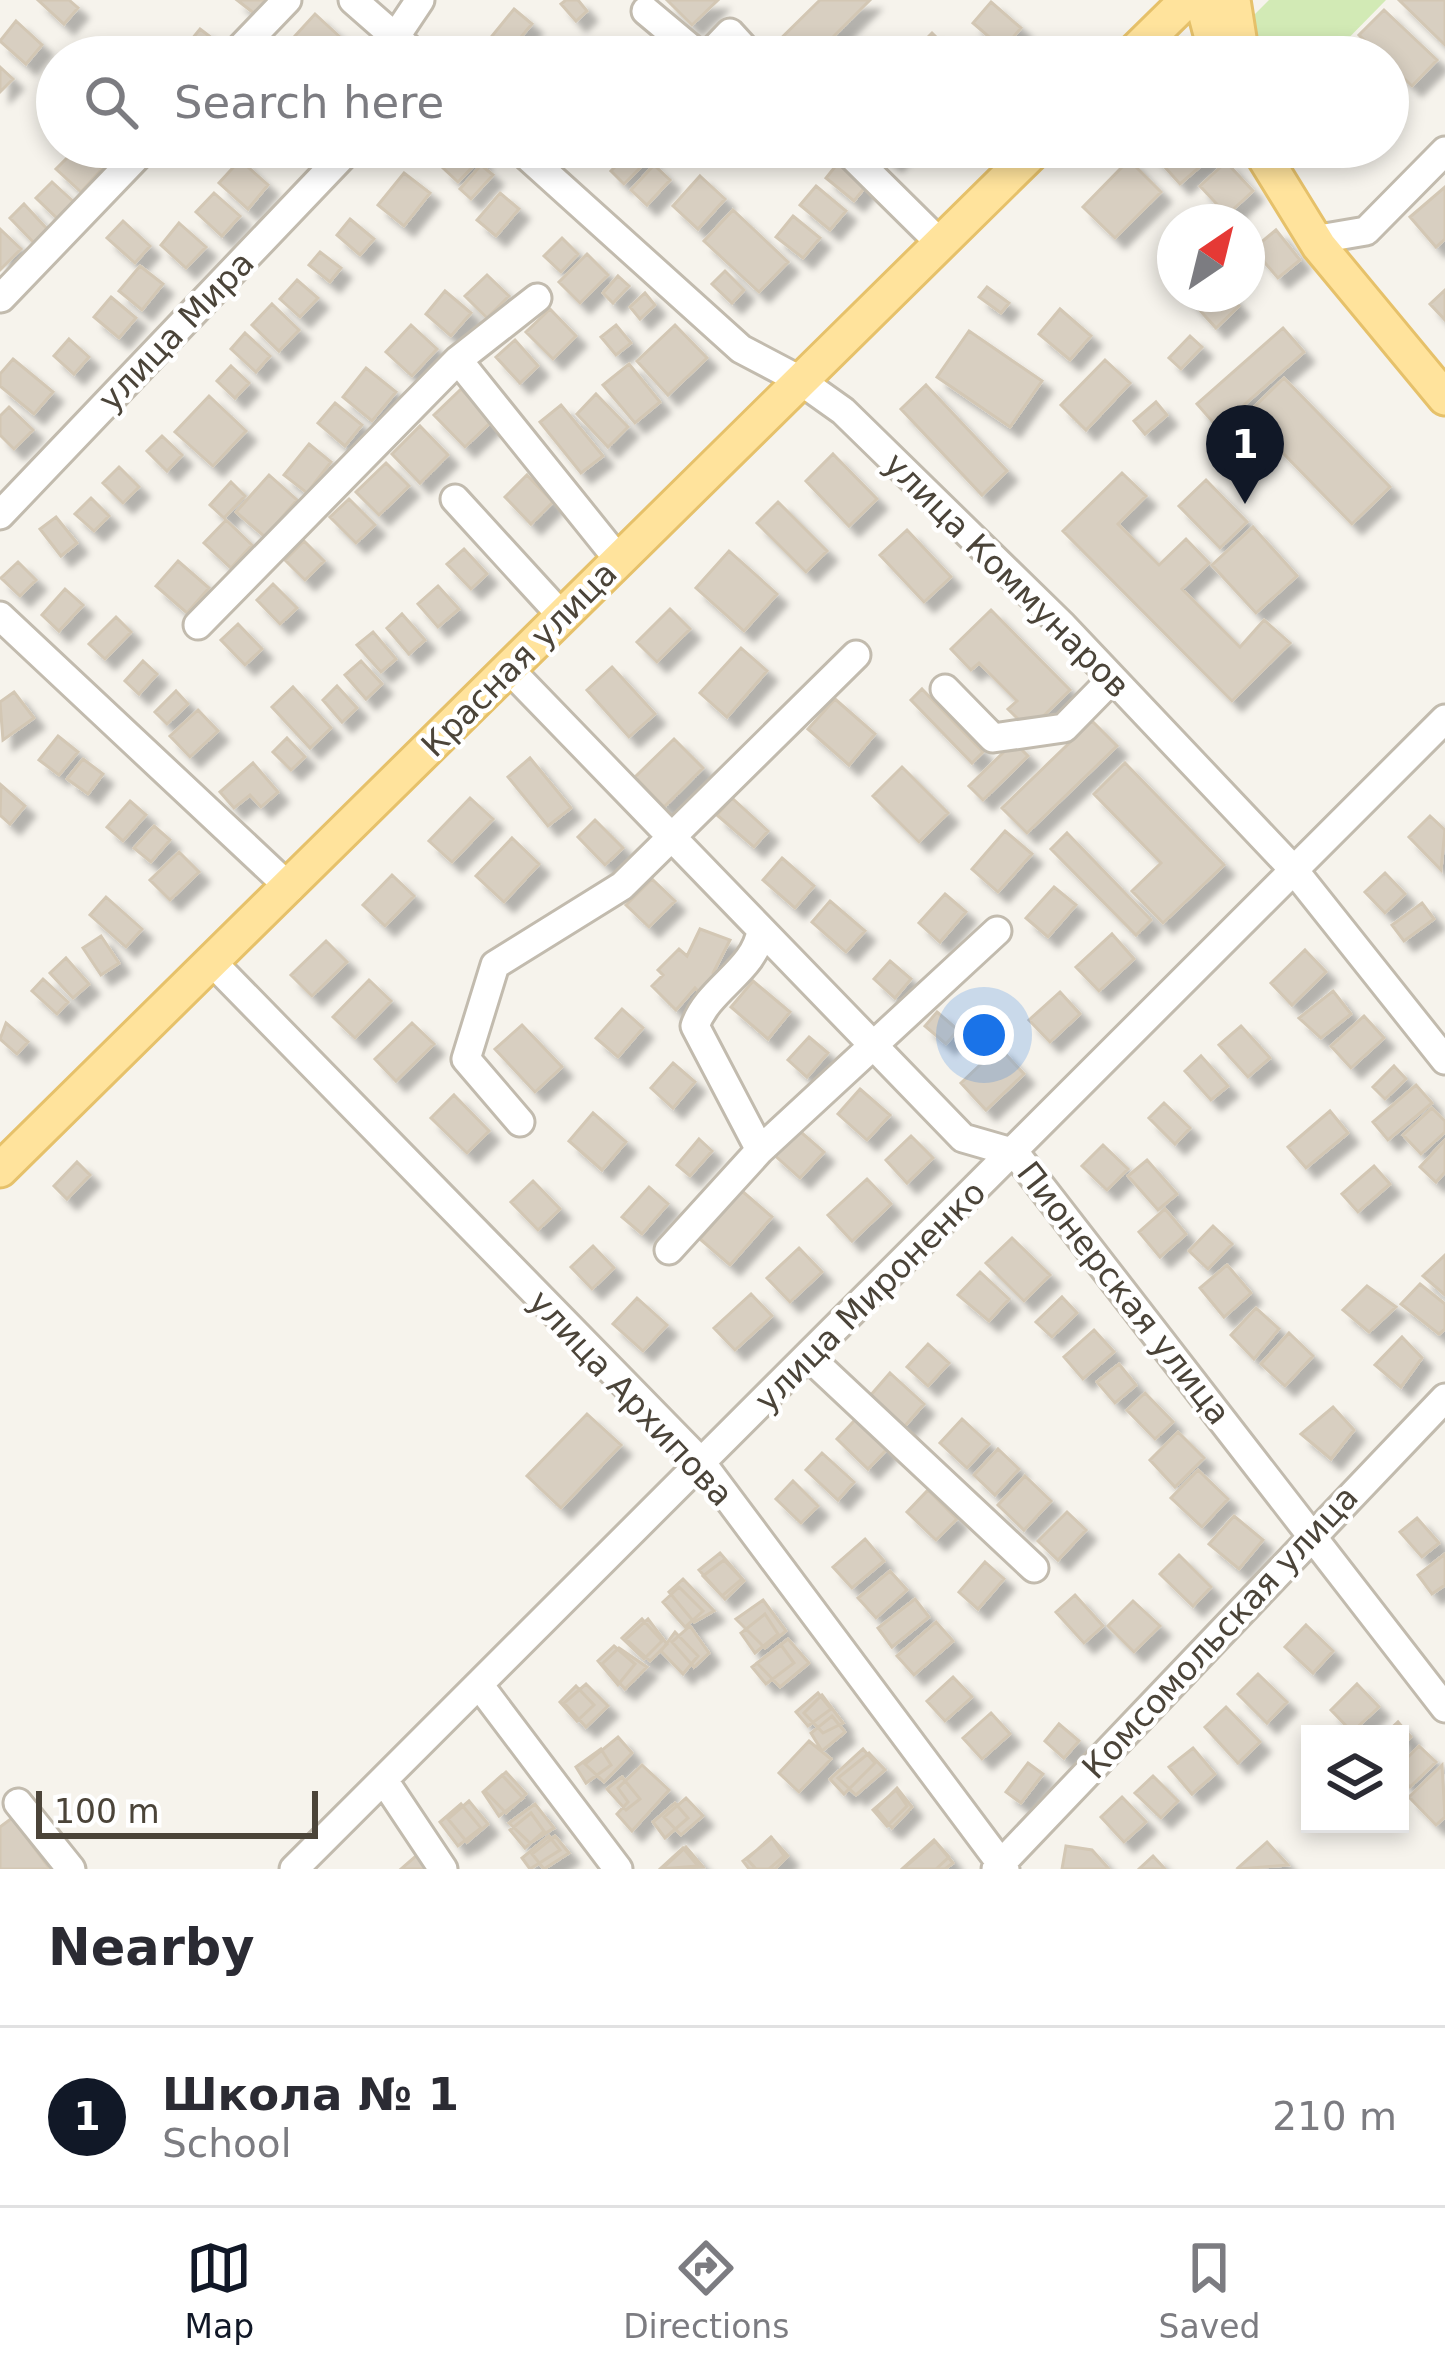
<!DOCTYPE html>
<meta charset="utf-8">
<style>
:root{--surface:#fff;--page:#f2f2f3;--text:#2b2b33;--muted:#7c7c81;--line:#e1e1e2;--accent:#111827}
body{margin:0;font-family:"DejaVu Sans",sans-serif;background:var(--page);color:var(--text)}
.controls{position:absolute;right:36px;bottom:36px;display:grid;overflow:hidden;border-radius:0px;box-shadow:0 6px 18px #0003}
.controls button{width:108px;height:108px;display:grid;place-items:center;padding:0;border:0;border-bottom:3px solid var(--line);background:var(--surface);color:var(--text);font:60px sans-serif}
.compass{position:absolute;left:1157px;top:204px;width:108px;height:108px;border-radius:50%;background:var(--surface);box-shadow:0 6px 18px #0003;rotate:35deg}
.scale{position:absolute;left:36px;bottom:30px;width:282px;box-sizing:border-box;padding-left:12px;border:6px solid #4b4439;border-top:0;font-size:33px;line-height:42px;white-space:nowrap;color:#4b4439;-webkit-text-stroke:9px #fff;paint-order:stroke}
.you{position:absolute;left:984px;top:1035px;width:42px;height:42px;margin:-30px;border:9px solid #fff;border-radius:50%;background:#1a73e8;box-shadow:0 0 0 18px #1a73e833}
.badge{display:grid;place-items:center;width:78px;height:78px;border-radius:50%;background:var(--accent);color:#fff;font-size:39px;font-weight:700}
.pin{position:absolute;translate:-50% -99px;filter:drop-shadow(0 3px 6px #0008)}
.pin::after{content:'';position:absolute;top:63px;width:42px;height:36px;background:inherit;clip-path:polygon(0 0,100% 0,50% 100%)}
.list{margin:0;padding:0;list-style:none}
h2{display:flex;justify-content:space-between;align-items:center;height:156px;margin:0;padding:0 48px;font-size:51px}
h2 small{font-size:39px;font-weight:400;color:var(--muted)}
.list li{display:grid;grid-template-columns:78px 1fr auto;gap:36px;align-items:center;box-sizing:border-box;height:180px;padding:0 48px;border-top:3px solid var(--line)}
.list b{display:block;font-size:45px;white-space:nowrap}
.list p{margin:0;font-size:39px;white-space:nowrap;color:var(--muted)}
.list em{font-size:39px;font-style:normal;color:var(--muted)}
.icon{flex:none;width:66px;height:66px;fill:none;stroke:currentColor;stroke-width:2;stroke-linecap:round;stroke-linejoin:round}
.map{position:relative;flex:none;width:1445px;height:1869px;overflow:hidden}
.search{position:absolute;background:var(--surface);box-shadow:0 6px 18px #0003;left:36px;right:36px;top:36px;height:132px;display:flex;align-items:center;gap:30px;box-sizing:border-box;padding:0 42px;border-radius:66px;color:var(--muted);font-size:45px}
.sheet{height:336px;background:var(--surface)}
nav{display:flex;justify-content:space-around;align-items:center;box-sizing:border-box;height:168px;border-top:3px solid var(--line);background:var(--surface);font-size:33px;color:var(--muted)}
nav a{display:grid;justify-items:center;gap:6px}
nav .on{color:var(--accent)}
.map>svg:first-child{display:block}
.green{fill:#d2eab5}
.building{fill:#d8cfc1;stroke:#d3c7b4;stroke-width:3;filter:url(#shadow)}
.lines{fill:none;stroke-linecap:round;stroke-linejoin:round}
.minor-casing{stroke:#c2bbae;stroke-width:33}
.major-casing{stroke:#e6c16a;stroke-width:39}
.minor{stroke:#fff;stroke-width:27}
.major{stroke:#ffe39c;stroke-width:33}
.labels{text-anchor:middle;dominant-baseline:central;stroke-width:9;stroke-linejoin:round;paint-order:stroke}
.street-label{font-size:33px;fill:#4b4439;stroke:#fff}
</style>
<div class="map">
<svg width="1445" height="1869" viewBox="0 0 1445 1869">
<defs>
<filter id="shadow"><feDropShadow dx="10" dy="10" stdDeviation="3" flood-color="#0004"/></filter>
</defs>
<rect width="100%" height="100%" fill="#f6f3ec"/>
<!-- green -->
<path class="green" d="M1269 0H1386L1330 57H1268L1249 20Z"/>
<!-- building -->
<path class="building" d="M38 0H69L78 8 64 24Z
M237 0H265L255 14Z
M566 0H578L587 11 576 21 561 4Z
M667 0H718L692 25Z
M820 0H870L813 57H762Z
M1399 0H1445V45Z
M991 2 1021 28 1003 49 973 23Z
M514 9 532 24 504 57H475Z
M1384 10 1437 60 1412 86 1359 35Z
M315 14 340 37 322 57 294 37Z
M16 21 42 45 26 64 0 41Z
M200 29 225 48 218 57H202L187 45Z
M932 33 956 57H908Z
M0 67 13 79 0 92Z
M78 147 102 169 81 192 56 169Z
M462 147 481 158 458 182 443 168Z
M634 147 650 158 624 184 611 171Z
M876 147H904L892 161Z
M1147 147H1212L1217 152 1180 184Z
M842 158 870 181 854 201 826 178Z
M240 160 268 185 248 209 219 183Z
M1129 160 1161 192 1115 238 1083 207Z
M1226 162 1253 191 1227 215 1200 186Z
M481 165 493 175 471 199 460 189Z
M654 165 670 180 647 205 631 190Z
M404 173 430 193 404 226 378 205Z
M700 176 725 199 698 229 673 206Z
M52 182 76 204 60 221 36 198Z
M816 186 846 211 830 230 800 205Z
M1445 187V239L1436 247 1410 217Z
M214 193 240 216 222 236 196 212Z
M500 193 519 209 496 236 477 220Z
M24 204 48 230 34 243 10 218Z
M733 210 788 262 759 292 704 241Z
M793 216 820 238 803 258 776 237Z
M350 219 374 239 360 255 337 235Z
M123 221 150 246 135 263 107 238Z
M179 223 206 247 186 268 161 245Z
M0 229 21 249 0 270Z
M1276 230 1300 260 1278 278 1253 249Z
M562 238 578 254 561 272 544 256Z
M320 252 341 268 330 282 309 265Z
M587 254 608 275 580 303 559 282Z
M140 266 163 284 142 310 119 291Z
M725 271 744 290 732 303 712 284Z
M487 275 509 296 487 318 465 296Z
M618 276 629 286 613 303 603 293Z
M297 280 318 298 300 317 280 299Z
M987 287 1009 303 1001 313 979 297Z
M1445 290V320L1430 304Z
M445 291 471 313 451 336 426 314Z
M645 293 655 305 640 319 630 307Z
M1185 294H1228L1239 306 1216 328Z
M111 297 136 318 119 338 94 317Z
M272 304 299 330 279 351 252 325Z
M550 309 576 336 553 359 526 332Z
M1060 309 1091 336 1070 360 1039 334Z
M411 325 437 349 412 376 386 352Z
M616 325 631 343 616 355 601 337Z
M675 325 707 358 668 395 637 361Z
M1283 328 1304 352 1218 428 1197 404Z
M969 331 1042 381 1010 427 937 377Z
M245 333 270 356 256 372 231 349Z
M1190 336 1202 347 1181 369 1169 358Z
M69 339 89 357 74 374 54 356Z
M515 340 538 366 520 383 496 357Z
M13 359 53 392 34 414 0 386V374Z
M1105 360 1130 383 1086 430 1061 405Z
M629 364 660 402 635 423 603 385Z
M231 366 249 383 235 398 217 381Z
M366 368 396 392 372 421 343 397Z
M1284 378 1390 487 1352 524 1246 415Z
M926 385 1007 471 982 495 901 409Z
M461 389 492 421 465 447 434 415Z
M596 394 628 427 608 447 577 414Z
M209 396 246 431 213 466 175 432Z
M1156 402 1167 415 1145 434 1134 421Z
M335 403 362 425 345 446 318 423Z
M561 405 603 456 581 473 540 422Z
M9 407 33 430 14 449 0 435V416Z
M420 426 448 455 420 483 392 454Z
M162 436 182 455 167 471 147 451Z
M309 444 331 462 307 493 284 475Z
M833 454 877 499 849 526 806 481Z
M386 463 409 486 379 515 356 492Z
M119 467 139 487 123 503 103 483Z
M1122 473 1146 496 1118 524 1159 565 1186 539 1209 563 1182 589 1240 647 1264 620 1290 643 1232 701 1063 531Z
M269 475 297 500 265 537 236 512Z
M527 475 553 502 531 524 505 497Z
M1206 480 1247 522 1220 548 1179 506Z
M231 482 245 496 224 518 210 505Z
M91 498 109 516 94 531 75 514Z
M349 499 375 525 356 543 330 517Z
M778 502 827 551 806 572 757 523Z
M56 517 77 543 61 556 40 529Z
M226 520 252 545 231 568 204 543Z
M1253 527 1297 576 1256 613 1212 565Z
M907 530 951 577 924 602 880 555Z
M304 541 324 561 305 580 285 560Z
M464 549 487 574 471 589 447 564Z
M729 551 777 594 744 631 696 588Z
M178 561 209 588 187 613 156 586Z
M18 562 36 580 20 596 1 578Z
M273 584 297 608 280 624 257 600Z
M438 586 459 609 438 627 418 604Z
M65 589 83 605 59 631 42 615Z
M670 609 690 629 657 662 637 642Z
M991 610 1070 690 1029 730 1008 709 1017 701 979 663 971 670 951 649Z
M402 614 425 640 409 654 387 628Z
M116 617 131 632 105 659 89 644Z
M238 624 262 649 245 665 221 640Z
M373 632 396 659 381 672 357 645Z
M741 648 767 671 727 717 700 693Z
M143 661 157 674 139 694 125 681Z
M361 661 382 684 366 699 345 675Z
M612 667 655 714 629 737 587 690Z
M337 686 357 708 342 722 323 700Z
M293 687 331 728 310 748 272 707Z
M922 689 983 752 972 763 911 700Z
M176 691 188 704 167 724 155 712Z
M14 692 34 718 3 740 0 702Z
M835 699 875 734 849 765 808 729Z
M198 710 218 731 190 757 170 736Z
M1092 721 1117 746 1027 833 1002 808Z
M58 736 78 752 59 775 39 760Z
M287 738 305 757 291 770 273 752Z
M674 739 703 768 664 807 635 777Z
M1014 742 1028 756 983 800 969 786Z
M530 758 571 808 548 826 508 777Z
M83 759 103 774 88 794 67 779Z
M253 763 278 792 261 807 250 795 234 808 220 792Z
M1125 763 1224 865 1163 923 1132 891 1161 863 1094 794Z
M902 767 948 813 919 842 873 796Z
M1 785 25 806 10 824 0 815Z
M470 798 493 819 452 862 429 841Z
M732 798 768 831 754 847 717 815Z
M130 801 146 815 123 841 107 827Z
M1430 816 1445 830 1441 870 1409 837Z
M595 820 623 848 605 865 578 837Z
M154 826 170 840 151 862 134 848Z
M1005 831 1032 854 998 892 972 869Z
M1067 833 1151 920 1136 935 1051 849Z
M512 838 539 864 504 902 476 876Z
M179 852 199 872 170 900 150 880Z
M782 858 814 886 795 908 763 880Z
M1385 873 1405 894 1385 913 1365 892Z
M392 875 414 896 385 926 363 905Z
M652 879 675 901 649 927 626 905Z
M1054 887 1076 905 1048 937 1026 918Z
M945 894 966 912 940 942 919 923Z
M106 897 142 929 126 947 90 915Z
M830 901 865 931 846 952 812 922Z
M1422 903 1434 919 1404 941 1392 925Z
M700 929 730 940 713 973 718 983 704 997 695 988 676 1010 652 986 663 975 658 970 679 949 687 956Z
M1112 934 1134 959 1099 991 1076 967Z
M101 936 119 963 101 975 83 948Z
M326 941 347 962 312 996 291 975Z
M1305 950 1326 972 1292 1005 1271 983Z
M66 958 89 984 73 998 50 973Z
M890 961 911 979 895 998 874 979Z
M43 979 68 1002 57 1014 32 991Z
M369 980 391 1001 355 1038 333 1017Z
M753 981 790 1012 768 1039 731 1007Z
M1333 991 1351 1014 1321 1038 1299 1018Z
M1060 992 1080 1014 1050 1042 1029 1020Z
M622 1009 643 1028 618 1057 596 1038Z
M937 1012 958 1030 946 1044 925 1026Z
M1364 1016 1384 1038 1351 1068 1331 1046Z
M6 1023 28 1042 17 1054 0 1039Z
M412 1023 434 1044 396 1081 375 1059Z
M522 1025 562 1067 535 1092 495 1049Z
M1241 1026 1270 1058 1248 1077 1219 1045Z
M809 1037 828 1053 807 1077 788 1060Z
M999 1047 1024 1074 986 1110 961 1083Z
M1201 1056 1228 1086 1211 1100 1185 1071Z
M673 1063 695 1082 673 1108 651 1088Z
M1394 1066 1406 1079 1385 1099 1373 1087Z
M1416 1085 1432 1103 1388 1140 1373 1122Z
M860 1089 890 1115 867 1140 838 1114Z
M454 1095 489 1131 467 1153 431 1118Z
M1164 1103 1190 1128 1175 1144 1149 1118Z
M1432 1108 1445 1121V1132L1421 1154 1403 1135Z
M1330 1111 1348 1133 1306 1168 1288 1147Z
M593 1113 626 1142 602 1170 569 1141Z
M795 1127 824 1152 800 1178 772 1153Z
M911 1136 933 1158 907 1183 886 1160Z
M699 1139 712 1151 690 1176 677 1165Z
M1445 1140V1172L1436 1182 1420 1167Z
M1103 1145 1128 1169 1107 1190 1082 1166Z
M1147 1160 1177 1194 1158 1210 1128 1176Z
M77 1162 90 1175 67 1199 54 1186Z
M1374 1166 1390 1184 1358 1212 1342 1194Z
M867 1179 891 1204 852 1241 828 1215Z
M533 1181 560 1209 538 1230 511 1202Z
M649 1187 668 1204 642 1234 622 1217Z
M742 1191 772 1217 730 1265 700 1239Z
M1165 1209 1186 1234 1160 1257 1139 1232Z
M1213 1226 1232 1244 1208 1269 1189 1251Z
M1012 1238 1050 1275 1024 1301 986 1263Z
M593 1246 614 1268 592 1289 571 1267Z
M799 1248 822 1272 790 1302 767 1278Z
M1445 1255V1295L1423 1276Z
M1227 1265 1251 1293 1224 1317 1200 1288Z
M980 1272 1009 1299 989 1321 958 1295Z
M1420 1284 1445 1304V1329L1439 1334 1401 1304Z
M1367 1286 1396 1307 1369 1332 1343 1310Z
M751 1294 772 1316 735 1350 714 1328Z
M1062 1297 1077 1313 1052 1337 1036 1322Z
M637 1298 667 1325 643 1351 613 1324Z
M1256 1308 1279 1329 1254 1359 1231 1335Z
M1094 1330 1114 1352 1083 1379 1064 1357Z
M1289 1333 1313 1356 1285 1386 1261 1364Z
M1402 1337 1422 1358 1401 1387 1375 1365Z
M928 1344 949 1363 928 1386 907 1367Z
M1119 1364 1136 1385 1115 1403 1097 1382Z
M890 1373 924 1404 904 1427 870 1396Z
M1145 1393 1173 1422 1155 1439 1127 1410Z
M1333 1407 1354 1430 1331 1459 1301 1434Z
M587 1414 621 1445 561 1508 527 1476Z
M856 1419 887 1449 868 1469 837 1439Z
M962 1419 989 1444 967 1468 940 1443Z
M1178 1432 1204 1458 1175 1487 1150 1460Z
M998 1449 1019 1469 995 1495 974 1475Z
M822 1453 854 1482 838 1500 806 1470Z
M1198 1470 1228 1499 1202 1527 1171 1498Z
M1025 1476 1051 1501 1024 1530 998 1505Z
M793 1481 818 1506 801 1523 776 1499Z
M928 1490 957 1519 936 1540 907 1512Z
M1067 1512 1086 1530 1058 1560 1038 1541Z
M1234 1516 1263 1540 1239 1569 1209 1544Z
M1417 1518 1439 1543 1422 1557 1400 1532Z
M865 1539 884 1561 852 1588 833 1567Z
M720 1553 744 1581 725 1599 699 1570Z
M1445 1554V1585L1432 1594 1418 1575Z
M1179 1555 1211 1587 1193 1606 1160 1574Z
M724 1560 742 1579 722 1596 703 1576Z
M985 1562 1004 1579 978 1609 959 1592Z
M890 1571 907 1590 876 1618 858 1598Z
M683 1579 714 1611 694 1622 669 1592Z
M679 1587 703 1611 685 1627 663 1602Z
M1075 1595 1103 1626 1084 1643 1056 1612Z
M915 1599 929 1617 892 1647 878 1628Z
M763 1600 786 1631 765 1648 736 1619Z
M1133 1601 1160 1626 1134 1652 1108 1626Z
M765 1614 778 1634 755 1653 741 1633Z
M642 1619 662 1641 644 1659 622 1638Z
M648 1619 667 1644 650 1661 626 1639Z
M936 1622 953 1641 914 1675 897 1656Z
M1306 1625 1333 1651 1313 1673 1285 1647Z
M690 1626 709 1653 694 1667 672 1642Z
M675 1632 698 1656 683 1674 661 1651Z
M788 1639 809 1663 780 1687 757 1663Z
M781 1645 794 1663 766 1684 752 1667Z
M614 1646 635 1664 618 1685 598 1661Z
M619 1648 647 1667 625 1689 602 1664Z
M1258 1674 1287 1702 1267 1723 1238 1694Z
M953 1677 972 1697 945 1721 927 1701Z
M586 1684 608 1706 586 1727 564 1703Z
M1357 1684 1379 1707 1352 1732 1331 1710Z
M576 1686 594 1705 577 1721 560 1702Z
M818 1693 831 1709 808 1726 796 1712Z
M822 1695 843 1723 823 1733 804 1713Z
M1226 1707 1260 1742 1238 1763 1205 1727Z
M991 1713 1010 1734 982 1759 963 1738Z
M832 1716 845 1732 822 1751 811 1733Z
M1398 1722 1411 1737 1400 1748V1734H1385Z
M1059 1724 1079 1741 1064 1758 1045 1741Z
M618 1737 632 1753 604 1782 585 1764Z
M809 1741 831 1759 799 1792 779 1773Z
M1419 1746 1436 1762 1410 1787 1400 1777V1765Z
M1193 1748 1215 1774 1192 1794 1169 1767Z
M601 1749 611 1765 586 1783 576 1767Z
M863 1749 875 1763 844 1794 830 1779Z
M869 1753 885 1770 856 1795 838 1778Z
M1028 1763 1043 1774 1021 1803 1006 1792Z
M642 1765 669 1790 632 1831 617 1814 628 1802 618 1788Z
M1442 1765 1445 1817 1436 1825 1409 1797Z
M506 1772 526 1794 506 1813 485 1791Z
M502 1775 523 1798 499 1816 483 1792Z
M1153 1776 1178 1801 1161 1818 1135 1793Z
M622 1777 640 1799 626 1810 607 1789Z
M897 1788 912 1807 892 1828 876 1809Z
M896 1790 907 1806 887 1826 873 1810Z
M1122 1797 1146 1822 1124 1842 1101 1817Z
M686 1798 703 1816 681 1835 664 1817Z
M469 1801 488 1824 467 1842 448 1819Z
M675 1803 688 1818 665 1838 653 1822Z
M461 1804 481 1828 458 1846 440 1822Z
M535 1804 554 1828 530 1843 509 1823Z
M531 1813 544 1831 525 1848 510 1830Z
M12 1818 50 1869H0V1827Z
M549 1836 560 1850 530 1869 522 1858Z
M555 1836 569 1853 544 1869 532 1854Z
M771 1837 788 1856 775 1869H756L747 1859Z
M772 1838 784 1856 769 1869H749L743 1861Z
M934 1840 953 1863 945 1869H902Z
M935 1841 949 1857 936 1869H903Z
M1267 1842 1288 1865 1240 1869 1238 1868Z
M1066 1846 1092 1850 1109 1869H1062Z
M686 1847 703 1867 664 1869 663 1868Z
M683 1848 698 1866 660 1869Z
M417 1855 430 1869H401Z
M1153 1856 1165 1869H1139Z"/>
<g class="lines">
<defs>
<path id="minor" d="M353 0 418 57
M646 11 701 57
M396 36 420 0
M232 57 287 0
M707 57 730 33 752 57
M517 147 741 349 798 379 843 411 1063 626 1293 869 1445 1060
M843 147 940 243
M1325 238 1366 231 1445 151
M1 298 146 147
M458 360 618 559
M455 499 562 616
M0 515 351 147
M0 616 290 888
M198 625 458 360 537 298
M509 669 963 1138 1015 1153 1445 1708
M945 689 993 738 1064 728 1112 679
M214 964 701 1462 1005 1869
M520 1122 466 1059 495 965 622 886 856 655
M760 1150 695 1026C708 988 756 970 761 930
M669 1250 760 1150 997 931
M809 1357 1034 1568
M480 1686 618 1869
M385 1782 443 1869
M18 1803 71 1869
M294 1869 1445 719
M996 1869 1445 1398"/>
<path id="major" d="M1202 0 1217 57
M1233 0 1242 57
M1129 57 1187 0
M1258 147 1319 246 1445 398
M0 1170 1038 147"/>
</defs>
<!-- minor casing -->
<use href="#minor" class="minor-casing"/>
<!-- major casing -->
<use href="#major" class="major-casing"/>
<!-- minor -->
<use href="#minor" class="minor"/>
<!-- major -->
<use href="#major" class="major"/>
</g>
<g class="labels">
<!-- street labels -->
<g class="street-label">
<text transform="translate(176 331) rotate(-46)">улица Мира</text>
<text transform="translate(1007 575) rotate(45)">улица Коммунаров</text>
<text transform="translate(519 659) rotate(-45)">Красная улица</text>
<text transform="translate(1124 1293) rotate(52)">Пионерская улица</text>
<text transform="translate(870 1296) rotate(-45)">улица Мироненко</text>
<text transform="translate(631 1398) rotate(47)">улица Архипова</text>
<text transform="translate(1220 1632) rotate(-47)">Комсомольская улица</text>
</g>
</g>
</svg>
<div class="controls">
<button><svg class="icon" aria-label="layers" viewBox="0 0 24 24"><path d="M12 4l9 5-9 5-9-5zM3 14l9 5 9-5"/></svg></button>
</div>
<svg class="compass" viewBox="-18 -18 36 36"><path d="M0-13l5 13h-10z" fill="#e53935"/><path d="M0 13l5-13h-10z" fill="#7c7c81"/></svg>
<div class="scale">100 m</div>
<div class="you"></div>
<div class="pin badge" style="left:1245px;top:504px">1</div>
<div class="search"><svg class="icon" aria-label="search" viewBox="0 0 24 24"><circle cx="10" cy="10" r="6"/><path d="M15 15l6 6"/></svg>Search here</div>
</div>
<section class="sheet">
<h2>Nearby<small></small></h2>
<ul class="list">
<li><span class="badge">1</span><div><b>Школа № 1</b><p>School</p></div><em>210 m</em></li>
</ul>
</section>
<nav>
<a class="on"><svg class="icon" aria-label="map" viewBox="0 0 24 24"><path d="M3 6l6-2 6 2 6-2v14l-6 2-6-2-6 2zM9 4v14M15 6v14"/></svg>Map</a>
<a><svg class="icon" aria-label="directions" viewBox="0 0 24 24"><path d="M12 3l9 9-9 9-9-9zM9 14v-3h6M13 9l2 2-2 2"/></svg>Directions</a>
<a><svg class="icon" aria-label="saved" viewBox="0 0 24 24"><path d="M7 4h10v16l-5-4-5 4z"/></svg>Saved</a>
</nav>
